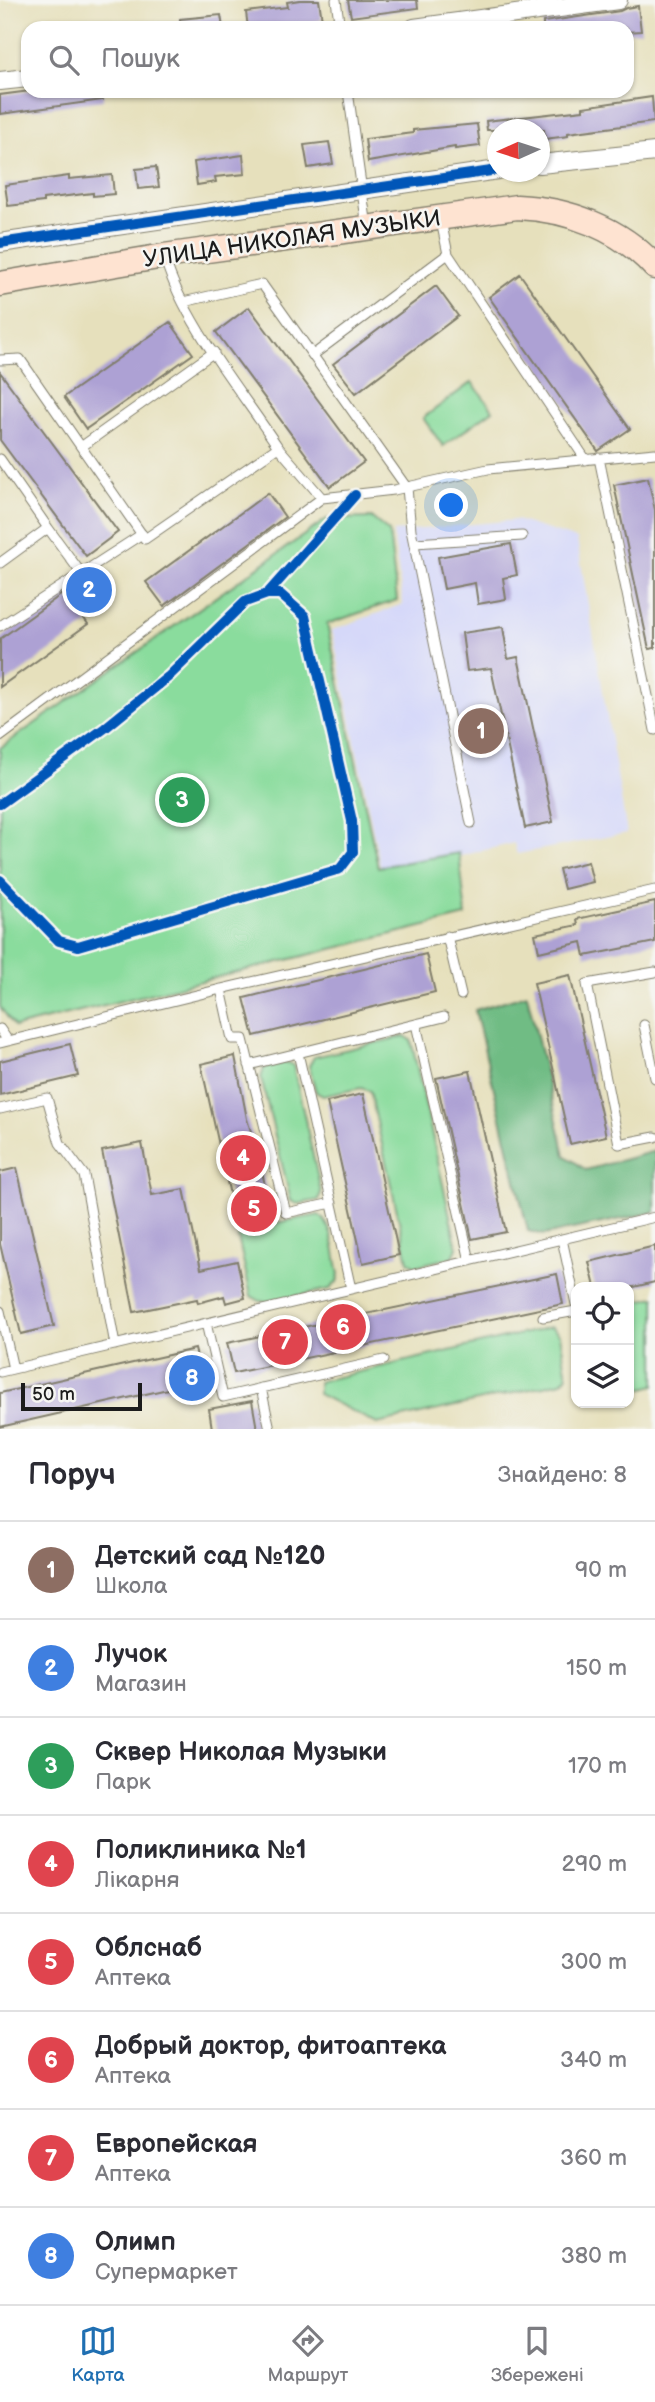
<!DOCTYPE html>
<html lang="uk">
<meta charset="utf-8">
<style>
:root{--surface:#fff;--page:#f2f2f3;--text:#2b2b33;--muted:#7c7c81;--line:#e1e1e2;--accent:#1f6fb2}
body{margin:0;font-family:"Balsamiq Sans",sans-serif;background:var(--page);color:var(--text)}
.controls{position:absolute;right:21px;bottom:21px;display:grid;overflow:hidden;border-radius:14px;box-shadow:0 2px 5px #0004}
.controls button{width:63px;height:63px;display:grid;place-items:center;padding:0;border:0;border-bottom:2px solid var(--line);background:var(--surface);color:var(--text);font:35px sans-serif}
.compass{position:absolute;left:487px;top:119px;width:63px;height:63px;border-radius:50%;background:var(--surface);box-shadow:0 2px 5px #0004;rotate:267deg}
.scale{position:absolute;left:21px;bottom:18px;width:121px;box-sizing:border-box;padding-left:7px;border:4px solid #1c1c1c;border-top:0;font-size:19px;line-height:24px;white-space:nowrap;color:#1c1c1c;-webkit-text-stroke:5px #f6f6f2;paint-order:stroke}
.you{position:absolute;left:452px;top:506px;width:24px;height:24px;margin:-18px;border:5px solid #fff;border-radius:50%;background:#1a73e8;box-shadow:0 0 0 10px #1a73e833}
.badge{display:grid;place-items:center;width:46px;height:46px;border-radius:50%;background:var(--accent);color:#fff;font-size:23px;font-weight:700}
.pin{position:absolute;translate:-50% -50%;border:4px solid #fff;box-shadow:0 2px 7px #0006}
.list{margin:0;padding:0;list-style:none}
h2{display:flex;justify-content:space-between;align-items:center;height:91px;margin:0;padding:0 28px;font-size:30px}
h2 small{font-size:23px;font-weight:400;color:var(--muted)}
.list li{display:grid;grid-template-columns:46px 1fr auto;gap:21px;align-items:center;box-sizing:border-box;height:98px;padding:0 28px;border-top:2px solid var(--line)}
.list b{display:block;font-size:26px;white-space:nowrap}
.list p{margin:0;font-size:23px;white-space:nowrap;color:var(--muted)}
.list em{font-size:23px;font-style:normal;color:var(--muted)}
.icon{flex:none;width:38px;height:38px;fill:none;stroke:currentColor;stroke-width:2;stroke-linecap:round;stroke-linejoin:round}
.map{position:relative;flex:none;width:655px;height:1429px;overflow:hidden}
.search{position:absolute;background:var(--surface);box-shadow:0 2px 5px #0004;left:21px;right:21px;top:21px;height:77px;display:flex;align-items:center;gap:18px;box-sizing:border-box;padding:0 24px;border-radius:21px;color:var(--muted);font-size:26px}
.sheet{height:875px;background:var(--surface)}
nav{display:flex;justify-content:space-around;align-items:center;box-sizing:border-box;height:98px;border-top:2px solid var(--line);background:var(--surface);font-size:19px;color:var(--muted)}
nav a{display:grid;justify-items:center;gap:4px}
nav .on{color:var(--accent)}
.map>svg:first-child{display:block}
.built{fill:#d5d8f9}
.green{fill:#8adc9d;stroke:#537c5c;stroke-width:2}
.forest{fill:#6fbc84;stroke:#466c50;stroke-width:2}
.building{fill:#ada1d4}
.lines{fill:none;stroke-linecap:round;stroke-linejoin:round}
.service-casing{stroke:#817e6c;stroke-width:11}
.minor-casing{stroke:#817e6c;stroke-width:20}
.secondary-casing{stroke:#817e6c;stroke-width:27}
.service{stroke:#fff;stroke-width:9}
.minor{stroke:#fff;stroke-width:18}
.secondary{stroke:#fee3d1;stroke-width:24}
.cycleway-casing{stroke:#f6f6f2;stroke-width:15}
.cycleway{stroke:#0057b8;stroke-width:10}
.labels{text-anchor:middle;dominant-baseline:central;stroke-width:5;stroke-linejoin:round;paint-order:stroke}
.street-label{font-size:23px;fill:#1c1c1c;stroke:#f6f6f2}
</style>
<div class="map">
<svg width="655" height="1429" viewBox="0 0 655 1429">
<rect width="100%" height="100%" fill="#f6f6f2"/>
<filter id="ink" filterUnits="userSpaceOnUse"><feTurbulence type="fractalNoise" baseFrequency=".0143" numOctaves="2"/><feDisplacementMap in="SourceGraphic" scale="14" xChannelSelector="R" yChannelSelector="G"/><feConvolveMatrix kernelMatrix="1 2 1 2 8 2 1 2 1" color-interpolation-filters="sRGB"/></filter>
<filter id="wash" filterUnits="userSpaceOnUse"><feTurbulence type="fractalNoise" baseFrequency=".00686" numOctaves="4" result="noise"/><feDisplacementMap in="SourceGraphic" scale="28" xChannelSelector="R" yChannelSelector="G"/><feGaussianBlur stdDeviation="1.57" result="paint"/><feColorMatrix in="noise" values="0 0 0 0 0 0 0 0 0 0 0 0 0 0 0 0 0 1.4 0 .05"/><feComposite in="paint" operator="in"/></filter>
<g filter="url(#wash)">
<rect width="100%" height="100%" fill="#e6e0bc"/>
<!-- built -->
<path class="built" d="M516 520 577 539 627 833 517 854 514 843 382 875 332 630 403 604 393 532Z"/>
<!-- green -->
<path class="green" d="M472 382 493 410 443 446 423 418Z
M372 518 389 532 397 600 327 624 378 867 459 853 466 916 15 1027 0 1007V748L327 519Z
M405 1036 411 1040 457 1248 453 1257 415 1266 408 1261 370 1091 361 1088 323 1096 316 1092 309 1066 314 1057Z
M286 1062 293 1065 321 1192 319 1200 297 1204 291 1201 261 1078 264 1068Z
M319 1215C334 1225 335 1258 339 1274L337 1282 330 1289 268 1302 260 1301 251 1296 238 1237 243 1229Z
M655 1297V1385L640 1389 629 1344V1303Z
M551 1327 560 1335 567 1376 561 1382 377 1424 318 1394V1382L325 1380Z"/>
<!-- forest -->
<path class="forest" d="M527 994 565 1155 586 1170 655 1151V1212L544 1235 528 1231 475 1010Z"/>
<g id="blocks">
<!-- building -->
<path class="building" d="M300 0H319L322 20 273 28H248L246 12 288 7 287 2Z
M348 0H417L418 8 351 17Z
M638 6 641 31 627 32V28H543V22L620 11 626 8Z
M221 15 223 28H180V19Z
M30 91H103V100L0 114V95Z
M652 97 654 122 568 133V136L545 139 544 130H487L486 121 583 110V107Z
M477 124 480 146 455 149V147L368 162 365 139 413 133V130Z
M329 142 333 164 308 168 304 145Z
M243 155 245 174 215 177 216 182 197 185 194 162Z
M156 167 159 187 138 189 136 169Z
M112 175 114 194 93 196V193L43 199V202L8 206 5 185 69 176V179Z
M520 274 630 429 598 451 489 297Z
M436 286 458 316 356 393 333 364Z
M249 307 364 462 330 487 216 332Z
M170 322 193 354 86 429 64 397Z
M0 372 118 532 86 556 0 440Z
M648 478 655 510V648L649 649 614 485Z
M268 493 285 517 164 606 146 582Z
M511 544 517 575 503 578 506 599 478 604 475 583 444 589 438 557Z
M65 592 88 624 0 687V639Z
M503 627 508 659 518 657 553 822 525 828 491 668 467 671 462 633Z
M588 862 593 882 564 889 559 869Z
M655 902V942L585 956 582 942 539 952 535 934 578 925 577 919Z
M426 954 435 992 254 1036 244 998Z
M570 975 606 1136 570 1144 534 983Z
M70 1044 78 1076 0 1095V1061Z
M235 1056 247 1119 259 1157 271 1214 236 1222 201 1064Z
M470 1071 506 1232 472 1239 436 1078Z
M363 1094 399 1255 363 1263 327 1102Z
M142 1143 152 1195 184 1189 201 1269 237 1261 245 1298 226 1303 224 1296 198 1303 197 1299 134 1312 102 1151Z
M17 1168 54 1326 21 1334 0 1244V1172Z
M655 1246V1282L634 1287H595L589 1262Z
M557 1274 563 1304 234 1373 227 1343Z
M195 1349 203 1381 0 1427V1393Z
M252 1401 257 1429H212L209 1409Z"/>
</g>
</g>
<g filter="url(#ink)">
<use href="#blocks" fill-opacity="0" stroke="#817e6c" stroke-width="2"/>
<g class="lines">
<defs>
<path id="service" d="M336 0 340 28
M348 91 367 227
M441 221 448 254 586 460
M183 302 262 284 407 488 411 530 471 823
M313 355 448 254
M0 360 20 359 145 539 278 447C241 391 184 323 165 259
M81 447 214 352
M278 447 322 498 394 490 488 469 655 453
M599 458 655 730
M0 459 48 528 0 563
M48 528 81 573
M415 543 522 536
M0 626 142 534
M0 737 322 498
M447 936 461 995
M655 972 587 984 619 1144 655 1137
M221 989 232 1039H243L286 1213 332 1203
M416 1024 470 1261
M644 1025 655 1078
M0 1029 8 1041
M0 1043 221 989 655 890
M298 1053 351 1289
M249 1065 444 1017
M0 1109 47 1098 60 1143 84 1175 115 1345
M562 1239 576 1304
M0 1311 13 1369
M543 1317 576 1311
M206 1323 223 1397 384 1360
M0 1372 655 1217
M261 1388 270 1429"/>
<path id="minor" d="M414 28 618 0
M0 81 28 78
M540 164 655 152
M0 243 498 170"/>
<path id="secondary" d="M0 284 164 256 517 207C568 209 620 228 655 267"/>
</defs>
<!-- service casing -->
<use href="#service" class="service-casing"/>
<!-- minor casing -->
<use href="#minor" class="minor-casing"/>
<!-- secondary casing -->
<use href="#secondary" class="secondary-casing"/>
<!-- service -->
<use href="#service" class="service"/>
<!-- minor -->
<use href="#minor" class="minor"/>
<!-- secondary -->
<use href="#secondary" class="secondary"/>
<defs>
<path id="cycleway" d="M0 243 498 170
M267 594 355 495
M0 804 105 728 168 677 245 602 267 594H280L305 616 352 821 353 852 340 869 78 946 59 941 0 880"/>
</defs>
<!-- cycleway casing -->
<use href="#cycleway" class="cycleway-casing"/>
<!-- cycleway -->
<use href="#cycleway" class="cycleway"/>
</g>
</g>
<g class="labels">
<!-- street labels -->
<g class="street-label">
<text transform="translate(292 239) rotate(-8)">УЛИЦА НИКОЛАЯ МУЗЫКИ</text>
</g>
</g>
</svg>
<div class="controls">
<button><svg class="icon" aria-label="locate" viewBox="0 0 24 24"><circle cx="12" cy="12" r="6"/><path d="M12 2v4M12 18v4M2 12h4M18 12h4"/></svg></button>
<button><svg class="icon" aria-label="layers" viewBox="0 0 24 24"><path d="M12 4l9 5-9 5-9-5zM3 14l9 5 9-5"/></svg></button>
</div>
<svg class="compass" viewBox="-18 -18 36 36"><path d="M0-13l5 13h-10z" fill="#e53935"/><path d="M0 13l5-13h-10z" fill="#7c7c81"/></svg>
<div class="scale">50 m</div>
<div class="you"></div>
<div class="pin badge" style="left:481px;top:731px;background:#8d6e63">1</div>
<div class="pin badge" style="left:89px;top:590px;background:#3f7fe0">2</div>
<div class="pin badge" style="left:182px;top:800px;background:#2e9e5b">3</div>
<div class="pin badge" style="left:243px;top:1158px;background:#e0444e">4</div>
<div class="pin badge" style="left:254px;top:1209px;background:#e0444e">5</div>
<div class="pin badge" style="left:343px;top:1327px;background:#e0444e">6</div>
<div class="pin badge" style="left:285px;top:1342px;background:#e0444e">7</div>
<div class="pin badge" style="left:192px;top:1378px;background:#3f7fe0">8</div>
<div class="search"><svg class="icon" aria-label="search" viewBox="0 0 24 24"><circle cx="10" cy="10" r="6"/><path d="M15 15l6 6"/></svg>Пошук</div>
</div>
<section class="sheet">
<h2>Поруч<small>Знайдено: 8</small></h2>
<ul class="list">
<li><span class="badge" style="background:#8d6e63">1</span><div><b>Детский сад №120</b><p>Школа</p></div><em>90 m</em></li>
<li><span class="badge" style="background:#3f7fe0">2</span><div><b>Лучок</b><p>Магазин</p></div><em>150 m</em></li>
<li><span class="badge" style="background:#2e9e5b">3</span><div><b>Сквер Николая Музыки</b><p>Парк</p></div><em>170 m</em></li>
<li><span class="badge" style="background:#e0444e">4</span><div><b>Поликлиника №1</b><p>Лікарня</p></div><em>290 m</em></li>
<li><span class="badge" style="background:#e0444e">5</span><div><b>Облснаб</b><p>Аптека</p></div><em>300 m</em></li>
<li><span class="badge" style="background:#e0444e">6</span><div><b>Добрый доктор, фитоаптека</b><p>Аптека</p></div><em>340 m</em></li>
<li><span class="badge" style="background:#e0444e">7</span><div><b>Европейская</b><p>Аптека</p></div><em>360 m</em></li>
<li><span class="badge" style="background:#3f7fe0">8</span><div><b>Олимп</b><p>Супермаркет</p></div><em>380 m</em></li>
</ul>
</section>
<nav>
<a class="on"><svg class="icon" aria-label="map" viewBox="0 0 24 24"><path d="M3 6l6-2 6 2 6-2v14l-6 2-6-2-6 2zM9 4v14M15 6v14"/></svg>Карта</a>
<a><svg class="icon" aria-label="directions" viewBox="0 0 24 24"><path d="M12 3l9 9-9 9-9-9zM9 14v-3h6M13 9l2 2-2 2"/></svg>Маршрут</a>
<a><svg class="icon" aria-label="saved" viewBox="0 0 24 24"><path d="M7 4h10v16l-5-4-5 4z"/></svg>Збережені</a>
</nav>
